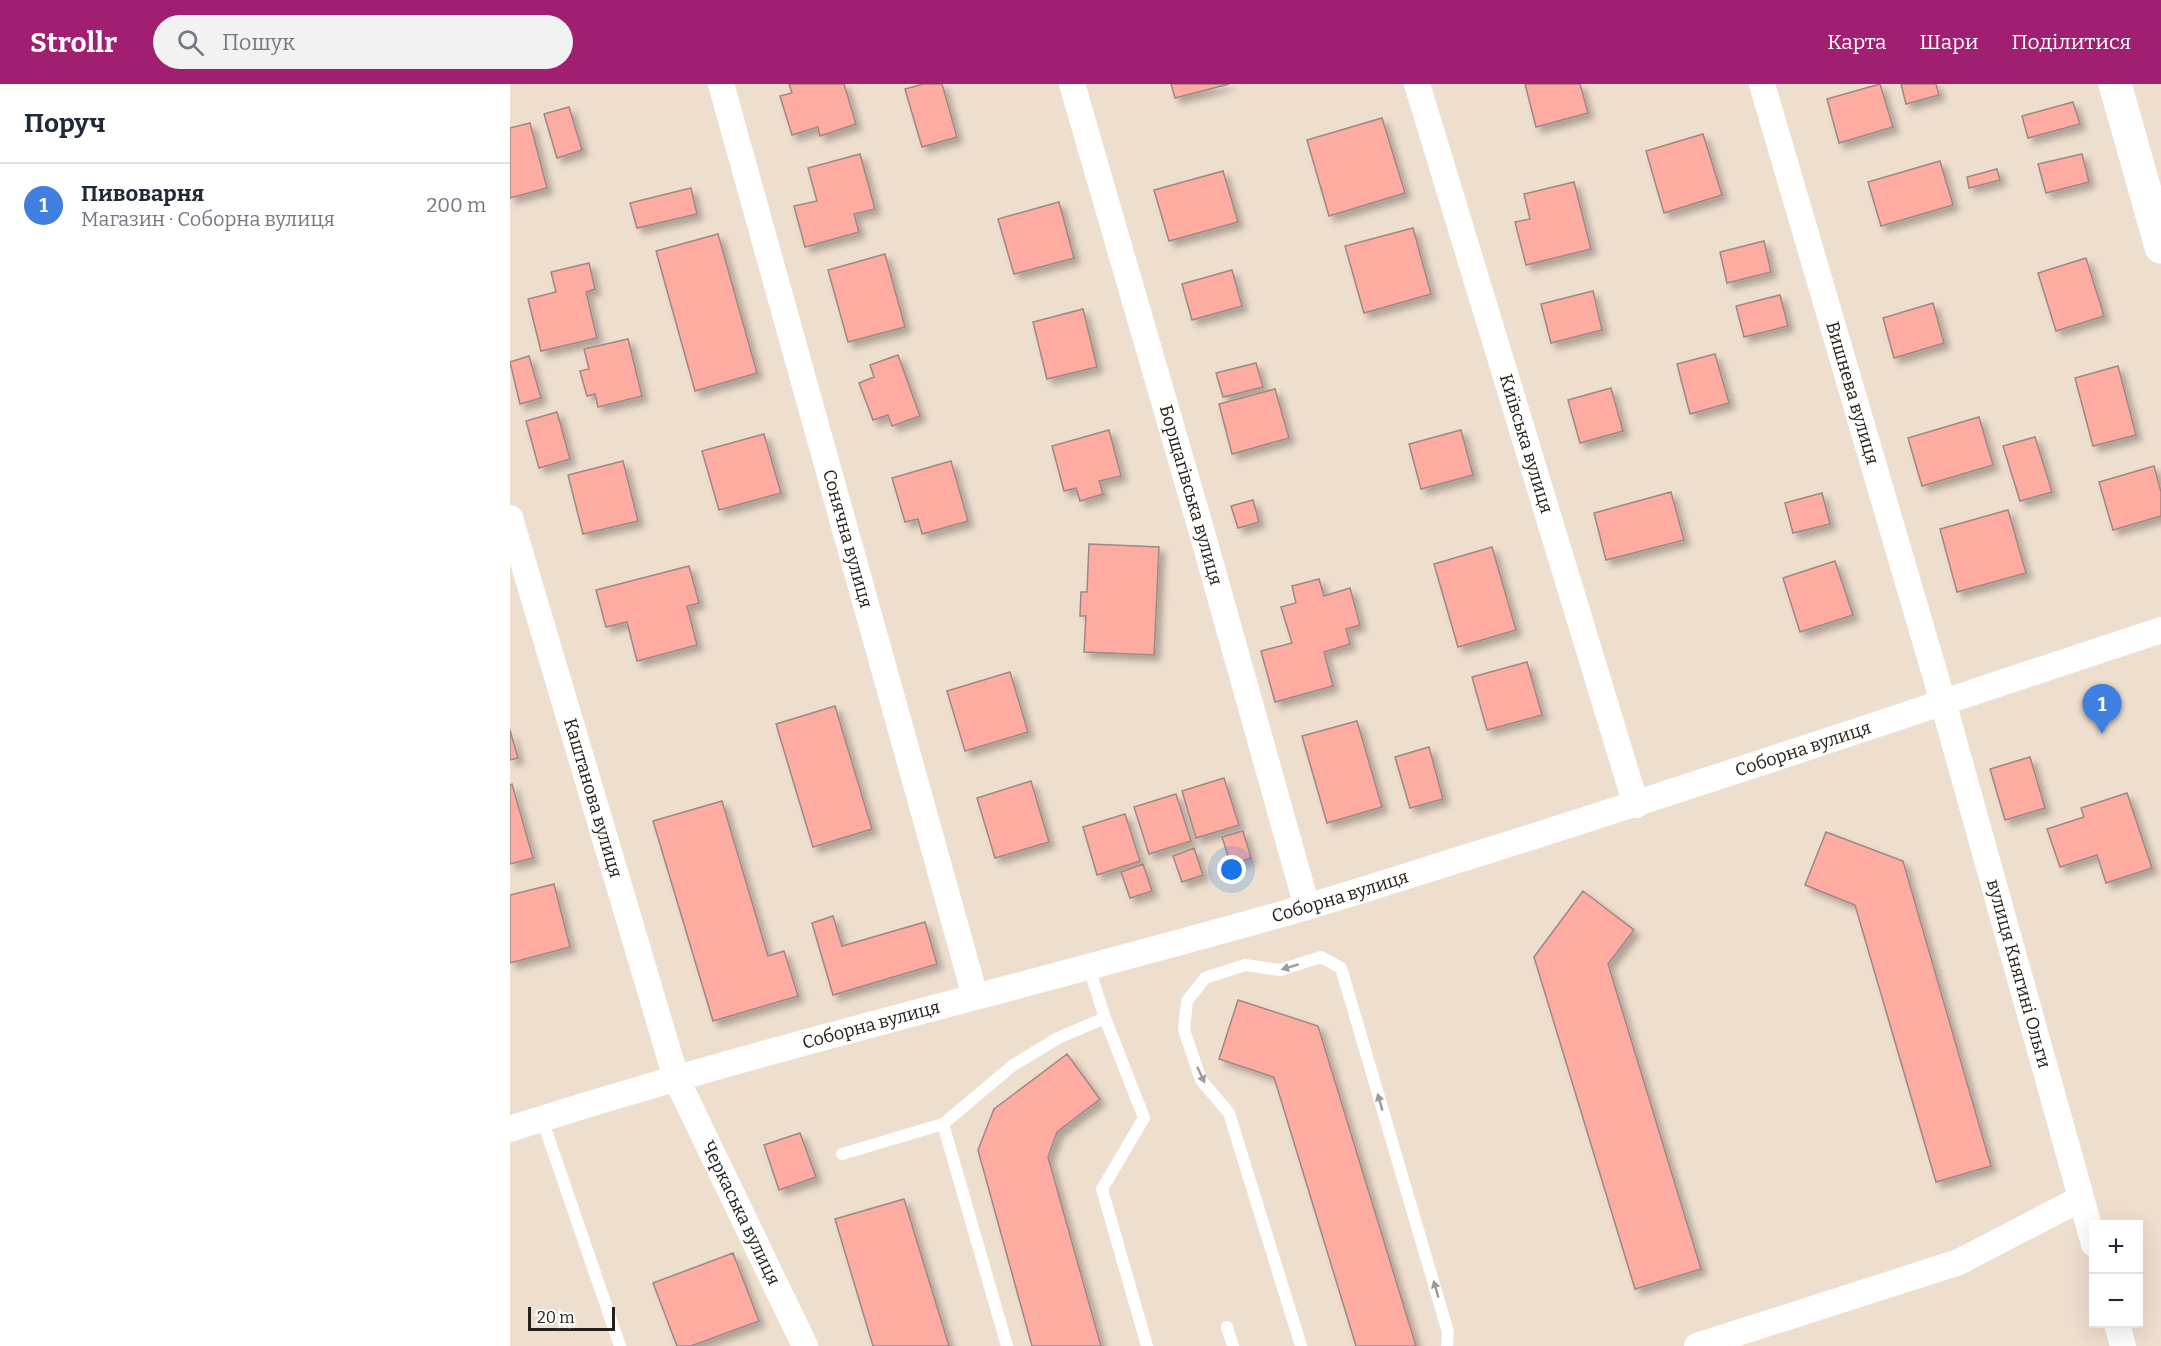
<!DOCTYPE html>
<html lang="uk">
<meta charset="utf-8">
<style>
:root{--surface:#fff;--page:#f2f2f3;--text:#1f2937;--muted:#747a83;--line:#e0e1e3;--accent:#a01f71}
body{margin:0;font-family:Bitter,serif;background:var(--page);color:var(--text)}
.controls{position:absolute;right:18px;bottom:18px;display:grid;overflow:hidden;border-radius:0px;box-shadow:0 6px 24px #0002}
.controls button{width:54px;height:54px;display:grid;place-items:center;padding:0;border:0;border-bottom:2px solid var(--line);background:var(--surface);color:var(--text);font:30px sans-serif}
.scale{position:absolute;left:18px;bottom:15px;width:87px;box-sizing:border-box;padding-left:6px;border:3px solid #26201a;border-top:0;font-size:16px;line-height:21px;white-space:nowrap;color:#26201a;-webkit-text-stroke:4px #fff;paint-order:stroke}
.you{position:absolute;left:722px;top:786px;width:21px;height:21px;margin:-15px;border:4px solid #fff;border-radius:50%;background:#1a73e8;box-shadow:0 0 0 9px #1a73e833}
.badge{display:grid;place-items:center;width:39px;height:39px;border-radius:50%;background:var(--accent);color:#fff;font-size:20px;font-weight:700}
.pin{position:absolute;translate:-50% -50px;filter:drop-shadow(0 2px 3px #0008)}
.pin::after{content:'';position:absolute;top:32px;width:21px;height:18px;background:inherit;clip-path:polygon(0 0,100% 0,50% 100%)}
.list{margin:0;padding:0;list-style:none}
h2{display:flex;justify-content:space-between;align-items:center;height:78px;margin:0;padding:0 24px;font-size:26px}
h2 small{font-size:20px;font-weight:400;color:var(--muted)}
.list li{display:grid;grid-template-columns:39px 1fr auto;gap:18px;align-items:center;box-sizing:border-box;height:84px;padding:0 24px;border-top:2px solid var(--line)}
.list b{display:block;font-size:22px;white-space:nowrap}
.list p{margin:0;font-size:20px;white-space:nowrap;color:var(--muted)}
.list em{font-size:20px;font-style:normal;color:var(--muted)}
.icon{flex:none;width:33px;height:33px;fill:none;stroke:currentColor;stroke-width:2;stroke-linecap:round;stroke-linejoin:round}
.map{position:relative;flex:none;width:1651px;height:1262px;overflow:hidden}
header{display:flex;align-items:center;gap:36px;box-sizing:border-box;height:84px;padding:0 30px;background:var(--accent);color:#fff}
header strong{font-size:28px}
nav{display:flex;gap:33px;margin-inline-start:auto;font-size:21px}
.search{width:420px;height:54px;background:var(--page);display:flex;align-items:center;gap:15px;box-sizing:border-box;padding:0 21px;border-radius:33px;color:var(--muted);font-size:22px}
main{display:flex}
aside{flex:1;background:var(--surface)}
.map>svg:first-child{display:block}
.building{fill:#feaca2;stroke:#9e8784;stroke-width:1.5;filter:url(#shadow)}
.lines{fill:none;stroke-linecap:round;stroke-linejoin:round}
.lane{stroke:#fff;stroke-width:12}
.street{stroke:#fff;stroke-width:26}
.secondary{stroke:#fff;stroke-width:33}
.oneway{fill:#9d9b98}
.labels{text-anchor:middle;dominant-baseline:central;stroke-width:4.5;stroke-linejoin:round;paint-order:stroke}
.street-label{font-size:18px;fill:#26201a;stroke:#fff}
</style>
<header>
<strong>Strollr</strong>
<div class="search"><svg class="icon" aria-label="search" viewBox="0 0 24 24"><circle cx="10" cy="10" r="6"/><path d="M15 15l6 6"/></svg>Пошук</div>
<nav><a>Карта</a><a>Шари</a><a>Поділитися</a></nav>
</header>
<main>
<aside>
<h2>Поруч<small></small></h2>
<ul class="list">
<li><span class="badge" style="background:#3f7fe0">1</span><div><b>Пивоварня</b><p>Магазин · Соборна вулиця</p></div><em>200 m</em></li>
</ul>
</aside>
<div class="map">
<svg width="1651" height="1262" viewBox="0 0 1651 1262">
<defs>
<filter id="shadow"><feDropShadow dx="5.5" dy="5.5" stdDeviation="3" flood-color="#0004"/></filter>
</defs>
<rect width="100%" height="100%" fill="#eedece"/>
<!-- building -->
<path class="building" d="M279 0H334L346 40 310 52 308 43 282 51 270 12 282 9Z
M413 0H432L447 53 412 63 395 5Z
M661 0H719L665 14Z
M1015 0H1070L1078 29 1026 43Z
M1370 0 1383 43 1329 59 1317 15Z
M1391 0H1426L1429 11 1396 20Z
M1563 18 1570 40 1518 54 1512 32Z
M59 23 72 66 47 74 34 30Z
M872 34 895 109 819 132 797 56Z
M20 39 37 104 0 114V44Z
M1193 50 1212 111 1154 129 1136 67Z
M350 70 365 125 344 130 349 148 295 163 284 122 307 117 298 84Z
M1572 70 1579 98 1536 109 1528 80Z
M1430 77 1443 121 1371 142 1358 98Z
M1487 85 1490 96 1459 104 1457 93Z
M713 87 728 138 659 157 644 106Z
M1064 98 1081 165 1016 181 1005 138 1020 135 1014 110Z
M181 104 187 130 127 144 120 119Z
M549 118 564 174 504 190 488 135Z
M903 144 921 210 854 229 835 162Z
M208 150 247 289 185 307 146 167Z
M1254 157 1261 188 1217 199 1210 168Z
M375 170 395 243 338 258 318 186Z
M1576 174 1594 232 1546 247 1528 189Z
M79 179 85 205 76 208 87 254 31 267 18 215 46 208 41 188Z
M722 186 732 222 682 236 672 200Z
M1083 207 1092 246 1041 259 1031 220Z
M1270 211 1278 242 1234 253 1226 222Z
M1423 219 1434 259 1384 274 1373 234Z
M573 225 587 283 537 295 523 238Z
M118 255 132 312 88 323 85 310 77 312 70 287 79 285 74 265Z
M1205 270 1219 319 1180 330 1167 280Z
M388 271 410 332 382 342 378 331 363 336 349 299 364 293 360 281Z
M19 272 31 314 10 320 0 278Z
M746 279 753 303 713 313 706 289Z
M1608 282 1626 351 1583 362 1565 294Z
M1101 304 1113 347 1070 359 1058 316Z
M765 305 779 354 722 370 709 320Z
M47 328 60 375 29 384 16 337Z
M1469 333 1483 381 1412 402 1398 354Z
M599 346 611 392 589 397 593 410 570 417 566 404 554 407 542 362Z
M951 346 963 391 911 405 899 360Z
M254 350 271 409 209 426 192 367Z
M1525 353 1542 408 1510 417 1493 362Z
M113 377 128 437 73 450 58 391Z
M441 377 458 437 412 450 408 435 395 438 382 394Z
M1644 382 1651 408V432L1603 446 1589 398Z
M1161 408 1174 456 1096 476 1084 429Z
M1312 409 1320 440 1283 449 1275 419Z
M743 416 749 438 728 444 721 422Z
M1498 426 1516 489 1447 508 1430 445Z
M579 460 649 463 644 571 574 568 576 532H570L571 508H577Z
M982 463 1006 546 948 563 924 480Z
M1325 477 1343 531 1290 548 1273 494Z
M179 482 189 519 177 522 187 561 127 577 117 538 96 543 86 506Z
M809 495 814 512 840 504 850 541 836 545 840 560 814 568 823 602 765 618 751 567 782 559 771 523 786 519 782 502Z
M1017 578 1032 631 977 646 962 593Z
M500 588 518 648 455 667 437 607Z
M325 622 362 745 303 763 266 640Z
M847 637 872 723 817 739 792 652Z
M0 646 8 674 0 676Z
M919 663 933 715 900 724 885 673Z
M1520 673 1535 724 1495 736 1480 685Z
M714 694 729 741 686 754 672 707Z
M521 697 539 758 485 774 467 714Z
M2 700 23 774 0 780V701Z
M1617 709 1642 784 1596 799 1587 771 1550 783 1537 745 1574 733 1571 724Z
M666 710 681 757 639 770 624 723Z
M212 717 258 872 274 867 288 912 203 937 143 737Z
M615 730 630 777 587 791 573 743Z
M733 747 741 774 721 781 712 753Z
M1316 748 1393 777 1481 1082 1426 1098 1345 821 1295 801Z
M684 764 693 791 672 798 663 772Z
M633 780 642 807 620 814 611 788Z
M44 800 60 863 0 879V811Z
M1073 807 1124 846 1098 880 1191 1185 1125 1205 1024 873Z
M323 832 332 862 415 838 427 880 323 911 302 839Z
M728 916 808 942 906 1262H846L764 993 709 975Z
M557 970 590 1015 547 1048 538 1073 591 1262H522L468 1066 484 1025Z
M290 1049 306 1093 269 1106 254 1061Z
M394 1115 439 1262H363L325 1135Z
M223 1169 249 1237 181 1262H167L143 1199Z"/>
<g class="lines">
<!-- lane -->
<path class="lane" d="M579 884 595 934 634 1034 592 1105 637 1262
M32 1035 110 1262
M332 1070 433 1040
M717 1243 723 1262
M497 1262 433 1040 502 982 548 954 595 934
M791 1262 719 1029 691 996 674 946 677 917 695 894 735 881 770 886 811 873 831 884 938 1248 937 1262"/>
<!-- street -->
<g class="street">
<path id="s1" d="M211 0 465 912"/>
<path id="s2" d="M562 0 693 452 797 823"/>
<path id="s3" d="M907 0 1126 721"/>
<path id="s4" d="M1252 0 1433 618 1584 1160"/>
<path id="s5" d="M0 434 166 994 295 1262"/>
<path id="s6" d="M0 1045C261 961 529 900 793 824 852 807 909 788 967 770 1196 699 1423 621 1651 546"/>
<path d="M1607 1240 1613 1262"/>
<path d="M1187 1262 1449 1178 1570 1115"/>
</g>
<!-- secondary -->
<path class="secondary" d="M1605 0 1651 163"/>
</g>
<!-- one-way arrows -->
<defs><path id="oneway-solid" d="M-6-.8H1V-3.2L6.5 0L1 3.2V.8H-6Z" transform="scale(1.5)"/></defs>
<g class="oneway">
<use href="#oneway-solid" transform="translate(780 883) rotate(163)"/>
<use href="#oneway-solid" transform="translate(691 991) rotate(65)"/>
<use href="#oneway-solid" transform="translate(870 1018) rotate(-106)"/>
<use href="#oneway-solid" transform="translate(926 1205) rotate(-106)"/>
</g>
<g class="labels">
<!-- street labels -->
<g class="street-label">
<text stroke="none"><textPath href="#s4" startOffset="322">Вишнева вулиця</textPath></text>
<text stroke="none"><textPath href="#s3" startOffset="376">Київська вулиця</textPath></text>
<text stroke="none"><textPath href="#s2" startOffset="428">Борщагівська вулиця</textPath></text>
<text stroke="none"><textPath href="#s1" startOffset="472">Сонячна вулиця</textPath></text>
<text stroke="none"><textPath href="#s6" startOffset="1348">Соборна вулиця</textPath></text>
<text stroke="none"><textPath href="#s5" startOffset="292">Каштанова вулиця</textPath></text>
<text stroke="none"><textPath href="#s6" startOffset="862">Соборна вулиця</textPath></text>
<text stroke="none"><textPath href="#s4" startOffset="926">вулиця Княгині Ольги</textPath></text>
<text stroke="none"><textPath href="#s6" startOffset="376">Соборна вулиця</textPath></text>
<text stroke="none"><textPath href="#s5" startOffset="734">Черкаська вулиця</textPath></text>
</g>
</g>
</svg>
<div class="controls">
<button>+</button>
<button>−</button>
</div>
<div class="scale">20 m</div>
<div class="you"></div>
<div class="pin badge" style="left:1592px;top:650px;background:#3f7fe0">1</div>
</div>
</main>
